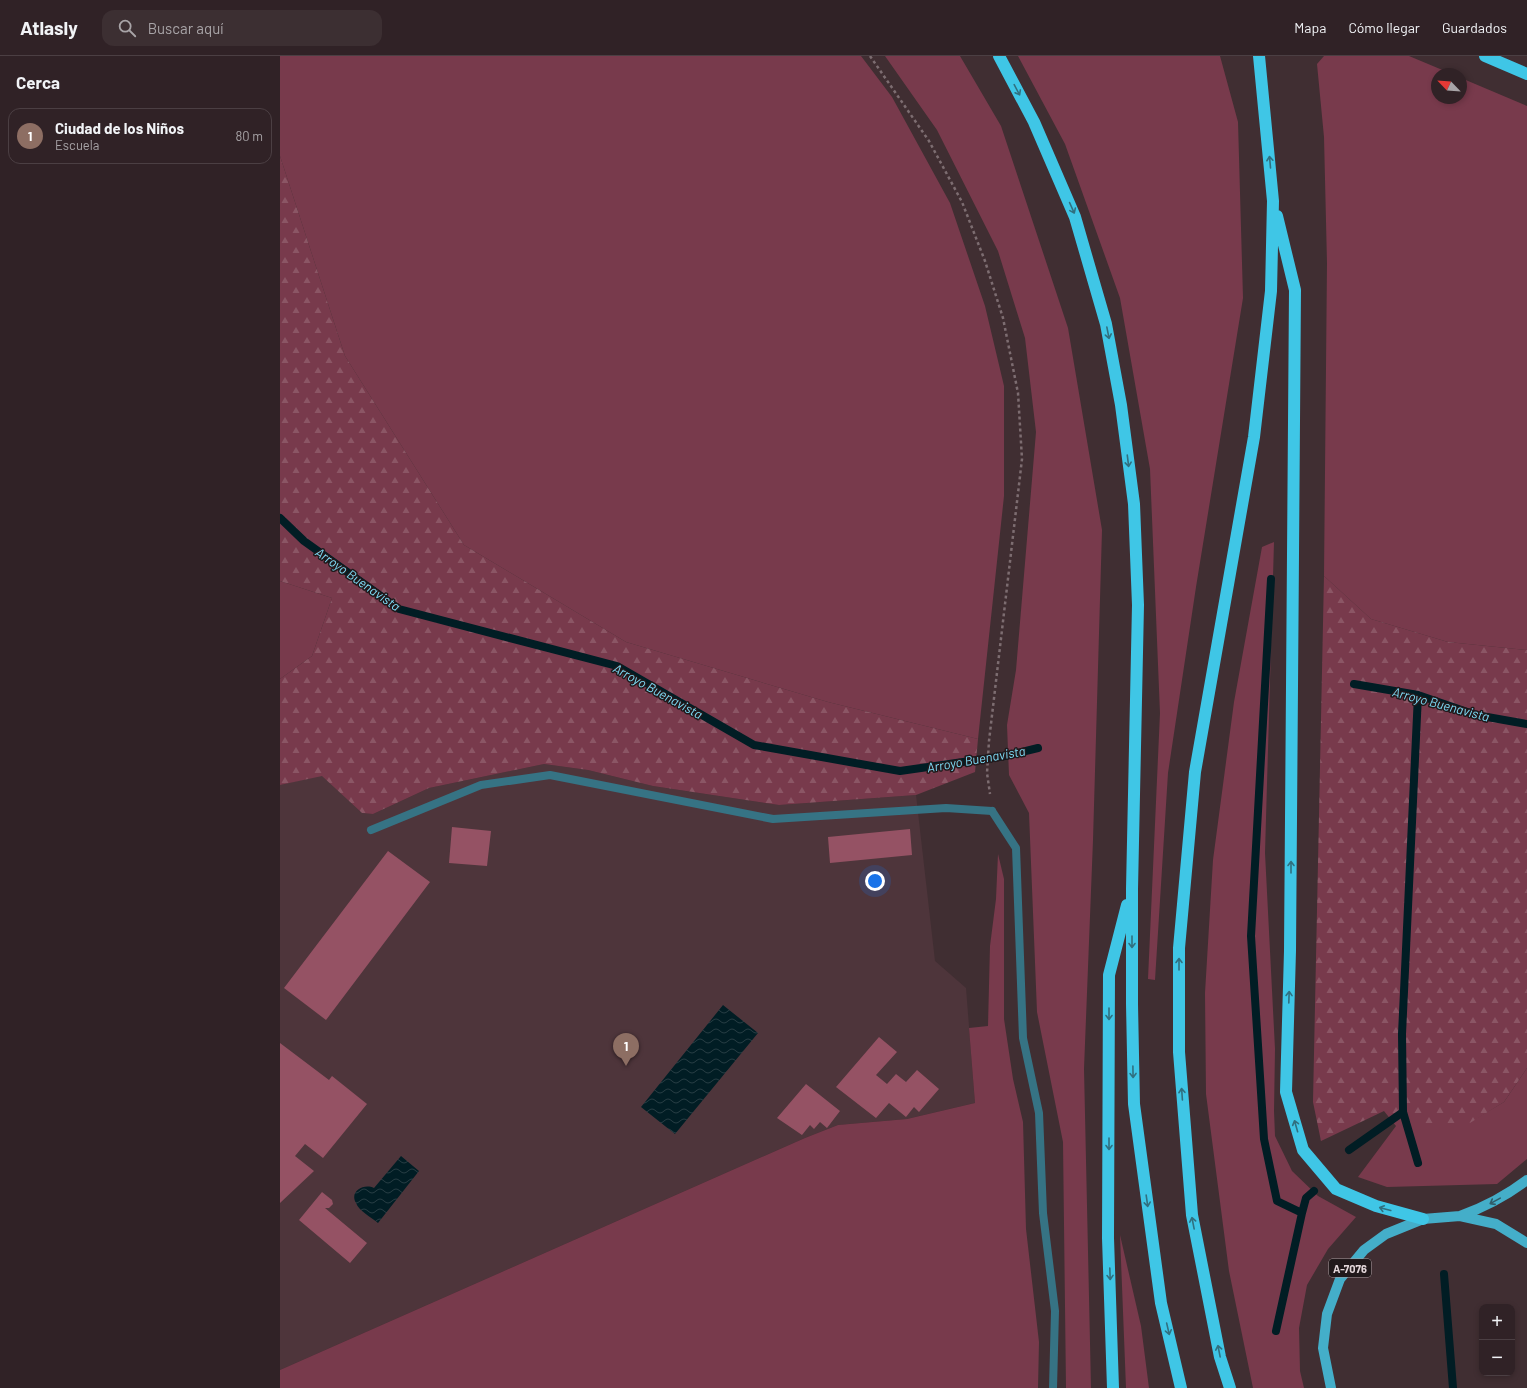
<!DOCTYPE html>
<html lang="es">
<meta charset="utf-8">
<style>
:root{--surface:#302226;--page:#3c2f32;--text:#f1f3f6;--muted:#a8a4a7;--line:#4b3f43;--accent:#8bbbb9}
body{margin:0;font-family:Barlow,sans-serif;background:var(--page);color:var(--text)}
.controls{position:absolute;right:12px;bottom:12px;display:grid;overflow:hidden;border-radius:8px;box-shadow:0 2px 6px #0003}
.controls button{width:36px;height:36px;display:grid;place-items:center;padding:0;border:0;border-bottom:1px solid var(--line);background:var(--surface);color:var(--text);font:20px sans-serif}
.compass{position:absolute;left:1151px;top:12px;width:36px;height:36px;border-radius:50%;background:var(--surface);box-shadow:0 2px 6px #0003;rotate:295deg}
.you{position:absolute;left:595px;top:825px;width:14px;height:14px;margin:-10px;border:3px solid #fff;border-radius:50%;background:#1a73e8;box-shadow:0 0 0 6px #1a73e833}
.badge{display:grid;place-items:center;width:26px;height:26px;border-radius:50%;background:var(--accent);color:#fff;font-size:13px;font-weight:700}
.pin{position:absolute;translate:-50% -33px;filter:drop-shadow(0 1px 2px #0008)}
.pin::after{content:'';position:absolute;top:21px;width:14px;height:12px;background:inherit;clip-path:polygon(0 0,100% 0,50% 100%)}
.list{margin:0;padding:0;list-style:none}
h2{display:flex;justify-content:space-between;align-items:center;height:52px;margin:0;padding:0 16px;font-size:17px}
h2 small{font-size:13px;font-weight:400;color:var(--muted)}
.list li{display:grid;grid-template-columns:26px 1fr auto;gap:12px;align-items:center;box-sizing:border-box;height:56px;margin:0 8px 8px;padding:0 8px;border:1px solid var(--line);border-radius:12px}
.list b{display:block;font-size:15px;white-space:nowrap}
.list p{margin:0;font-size:13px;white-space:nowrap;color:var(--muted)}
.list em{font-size:13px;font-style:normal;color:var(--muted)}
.icon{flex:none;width:22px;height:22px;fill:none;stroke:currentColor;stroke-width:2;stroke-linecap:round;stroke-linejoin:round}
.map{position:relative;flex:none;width:1247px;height:1332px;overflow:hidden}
header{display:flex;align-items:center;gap:24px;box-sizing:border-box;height:56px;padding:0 20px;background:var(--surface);border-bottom:1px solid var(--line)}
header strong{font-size:19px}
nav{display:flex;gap:22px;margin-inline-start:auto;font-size:14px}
.search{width:280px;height:36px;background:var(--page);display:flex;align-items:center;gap:10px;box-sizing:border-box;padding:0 14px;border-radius:12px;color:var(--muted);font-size:15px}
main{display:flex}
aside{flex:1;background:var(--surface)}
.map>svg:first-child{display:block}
.built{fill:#4e353b}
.grass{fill:#783a4c}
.forest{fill:url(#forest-firs)}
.water{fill:url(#water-waves)}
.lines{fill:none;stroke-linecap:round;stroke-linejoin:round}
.stream{stroke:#011d24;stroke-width:8}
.building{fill:#955264}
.path{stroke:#7d6d71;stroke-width:2.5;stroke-dasharray:3 3;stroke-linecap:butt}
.service{stroke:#367384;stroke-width:8}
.minor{stroke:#367384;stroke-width:8}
.primary{stroke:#44aec9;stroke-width:10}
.motorway{stroke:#3fc6e6;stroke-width:12}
.oneway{stroke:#307080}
.oneway2{stroke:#315c69}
.labels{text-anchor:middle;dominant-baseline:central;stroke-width:3;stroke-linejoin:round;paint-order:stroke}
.shield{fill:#21191b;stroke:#a99ea1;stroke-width:1}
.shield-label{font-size:11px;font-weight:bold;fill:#e3d7da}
.water-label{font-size:13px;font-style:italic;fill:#7eddf8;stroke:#21191b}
</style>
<header>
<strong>Atlasly</strong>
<div class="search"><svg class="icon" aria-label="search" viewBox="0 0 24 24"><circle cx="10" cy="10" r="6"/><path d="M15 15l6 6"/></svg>Buscar aquí</div>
<nav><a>Mapa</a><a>Cómo llegar</a><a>Guardados</a></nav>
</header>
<main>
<aside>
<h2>Cerca<small></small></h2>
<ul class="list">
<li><span class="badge" style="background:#8d6e63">1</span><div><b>Ciudad de los Niños</b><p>Escuela</p></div><em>80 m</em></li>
</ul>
</aside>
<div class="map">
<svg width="1247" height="1332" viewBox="0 0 1247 1332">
<defs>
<pattern id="forest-firs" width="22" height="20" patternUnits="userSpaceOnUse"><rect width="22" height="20" fill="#783a4c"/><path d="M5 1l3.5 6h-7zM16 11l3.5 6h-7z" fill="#8b5665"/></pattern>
<pattern id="water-waves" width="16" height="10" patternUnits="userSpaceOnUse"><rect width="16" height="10" fill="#011d24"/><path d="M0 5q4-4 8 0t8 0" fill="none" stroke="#263d43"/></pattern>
</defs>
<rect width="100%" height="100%" fill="#402e32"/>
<!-- built -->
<path class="built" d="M264 708 308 714 373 730 499 749 636 739 655 905 686 932 695 1047 627 1063 558 1069 525 1082 0 1314V729L42 719 82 757 93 758 149 732Z"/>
<!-- grass -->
<path class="grass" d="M0 0H581L612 41 670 147 705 250 724 330V440L698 683 548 646 346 586 184 489 65 300 0 100Z
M605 0H680L721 70 788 272 822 474 813 784 804 1013 811 1332H786L783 1086 757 956 749 757 729 719 727 669 736 614 756 376 745 282 718 195 657 74Z
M738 0H940L958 66 963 242 916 531 888 717 875 924 868 923 880 657 870 413 840 242 785 88Z
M1044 0H1129L1172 18H1157V42H1181V22L1247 50V594L1168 586 1091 563 1044 520 1047 207 1044 81 1037 8Z
M994 486 985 797 995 993 994 1055 995 1080 1012 1115 1038 1140 1076 1161 1048 1193 1027 1229 1019 1272 1020 1315 1024 1332H973L949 1215 926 1038 925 937 933 804 954 646 982 491Z
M0 525 52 542 32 600 0 623Z
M718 798 724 823V963L733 1023 743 1066 746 1173 759 1286 758 1332H0V1314L525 1082 558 1069 627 1063 695 1047 689 972 708 970 710 890 716 843Z
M1247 1012V1103L1217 1128 1107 1131 1078 1121 1116 1070 1185 1069 1224 1046Z
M840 1179 861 1270 869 1332H846Z"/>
<!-- forest -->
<path class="forest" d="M0 100 65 300 184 489 346 586 548 646 698 683 695 716 636 739 499 749 373 730 308 714 264 708 149 732 93 758 82 757 42 720 0 729V623L32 600 52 542 0 525Z
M1044 520 1091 563 1168 586 1247 594V1012L1224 1046 1185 1070H1116L1104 1055 1041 1085 1033 1046Z"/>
<!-- water -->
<path class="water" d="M443 949 478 977 395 1078 361 1051Z
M121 1100 139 1115 98 1167C91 1161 79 1155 76 1147 69 1135 84 1127 94 1132Z"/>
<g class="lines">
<!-- stream -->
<path class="stream" d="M0 462 24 485 119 553 337 610 474 689 620 715 725 700 758 692
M991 523 971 880 984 1083 997 1145 1022 1157
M1074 628 1138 639 1196 659 1247 668
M1138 639 1122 978 1123 1056 1138 1107
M1069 1094 1123 1056
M1164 1218 1173 1332
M996 1275 1022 1157 1026 1142 1034 1135"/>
</g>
<!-- building -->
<path class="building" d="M172 771 211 775 207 810 169 807Z
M630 773 632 799 550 807 548 781Z
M108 795 150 826 46 964 4 932Z
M599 981 617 996 596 1019 607 1028 616 1018 626 1026 637 1014 659 1033 639 1056 634 1051 626 1061 609 1047 596 1062 556 1031Z
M0 987 49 1024 52 1020 87 1048 43 1102 25 1088 15 1100 34 1115 0 1147Z
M526 1028 560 1055 547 1072 540 1066 534 1073 530 1069 522 1079 497 1062Z
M42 1136 52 1144 53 1148 49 1152H45L87 1187 70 1207 19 1164Z"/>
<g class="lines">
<!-- path -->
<path class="path" d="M590 0 649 85 682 146 705 205 723 262 738 337 742 403 709 685 707 717 710 738"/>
<!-- service -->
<path class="service" d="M91 774 201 729 270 719 493 763 666 752 712 755"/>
<!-- minor -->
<path class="minor" d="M712 755 736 792 743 982 759 1057 763 1157 775 1255 773 1332"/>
<!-- primary -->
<path class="primary" d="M1180 1160C1205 1151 1226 1140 1247 1124
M1051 1332 1043 1292 1047 1258 1060 1223 1084 1194 1106 1178 1143 1163 1180 1160 1216 1168 1247 1187"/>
<!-- motorway -->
<path class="motorway" d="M719 0 754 66 795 161 826 268 841 349 854 448 858 549 852 833V948L854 1048 881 1247 901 1332
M1205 0 1247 18
M997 160 1015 234 1010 895 1006 1036 1023 1094 1056 1133 1096 1150 1143 1163
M833 1332 828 1182 829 919 847 849
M950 1332 940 1301 912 1159 899 996V892L915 716 974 381 991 235 993 145 979 0"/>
</g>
<!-- one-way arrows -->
<defs><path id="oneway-shaft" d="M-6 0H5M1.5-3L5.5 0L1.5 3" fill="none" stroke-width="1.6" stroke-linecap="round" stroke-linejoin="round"/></defs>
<g class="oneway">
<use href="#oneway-shaft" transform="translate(737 34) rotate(62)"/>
<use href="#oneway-shaft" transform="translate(990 106) rotate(-95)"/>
<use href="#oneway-shaft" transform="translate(792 152) rotate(66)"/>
<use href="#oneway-shaft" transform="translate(828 277) rotate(79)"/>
<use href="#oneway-shaft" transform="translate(848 405) rotate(83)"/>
<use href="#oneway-shaft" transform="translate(1011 811) rotate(-90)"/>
<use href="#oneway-shaft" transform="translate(852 886) rotate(90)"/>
<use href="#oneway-shaft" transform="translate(899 908) rotate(-90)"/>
<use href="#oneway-shaft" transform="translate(1009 941) rotate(-88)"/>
<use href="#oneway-shaft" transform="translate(829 958) rotate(90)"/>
<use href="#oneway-shaft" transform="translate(853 1016) rotate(89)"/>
<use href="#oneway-shaft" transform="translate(902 1038) rotate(-94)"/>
<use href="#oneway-shaft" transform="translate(1016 1070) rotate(-106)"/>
<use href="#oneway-shaft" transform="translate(829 1088) rotate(90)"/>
<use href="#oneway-shaft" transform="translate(867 1145) rotate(82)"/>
<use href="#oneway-shaft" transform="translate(1105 1153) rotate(-165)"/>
<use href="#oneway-shaft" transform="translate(913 1167) rotate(-101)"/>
<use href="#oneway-shaft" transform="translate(830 1218) rotate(88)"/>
<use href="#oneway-shaft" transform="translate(888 1273) rotate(77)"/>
<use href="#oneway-shaft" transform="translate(939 1295) rotate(-101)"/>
</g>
<use class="oneway2" href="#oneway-shaft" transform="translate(1215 1145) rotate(151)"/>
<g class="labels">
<!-- shield labels -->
<rect class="shield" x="1049" y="1203" width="42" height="18" rx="3"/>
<g class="shield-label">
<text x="1070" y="1212">A-7076</text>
</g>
<!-- water labels -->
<g class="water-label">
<text transform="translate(78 523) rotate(35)">Arroyo Buenavista</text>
<text transform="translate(378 635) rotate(29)">Arroyo Buenavista</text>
<text transform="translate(1161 648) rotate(15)">Arroyo Buenavista</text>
<text transform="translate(696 703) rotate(-10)">Arroyo Buenavista</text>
</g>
</g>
</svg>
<div class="controls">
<button>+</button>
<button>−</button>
</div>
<svg class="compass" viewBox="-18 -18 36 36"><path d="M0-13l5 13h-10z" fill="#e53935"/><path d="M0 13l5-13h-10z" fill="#a8a4a7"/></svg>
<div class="you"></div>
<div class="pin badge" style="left:346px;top:1010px;background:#8d6e63">1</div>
</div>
</main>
